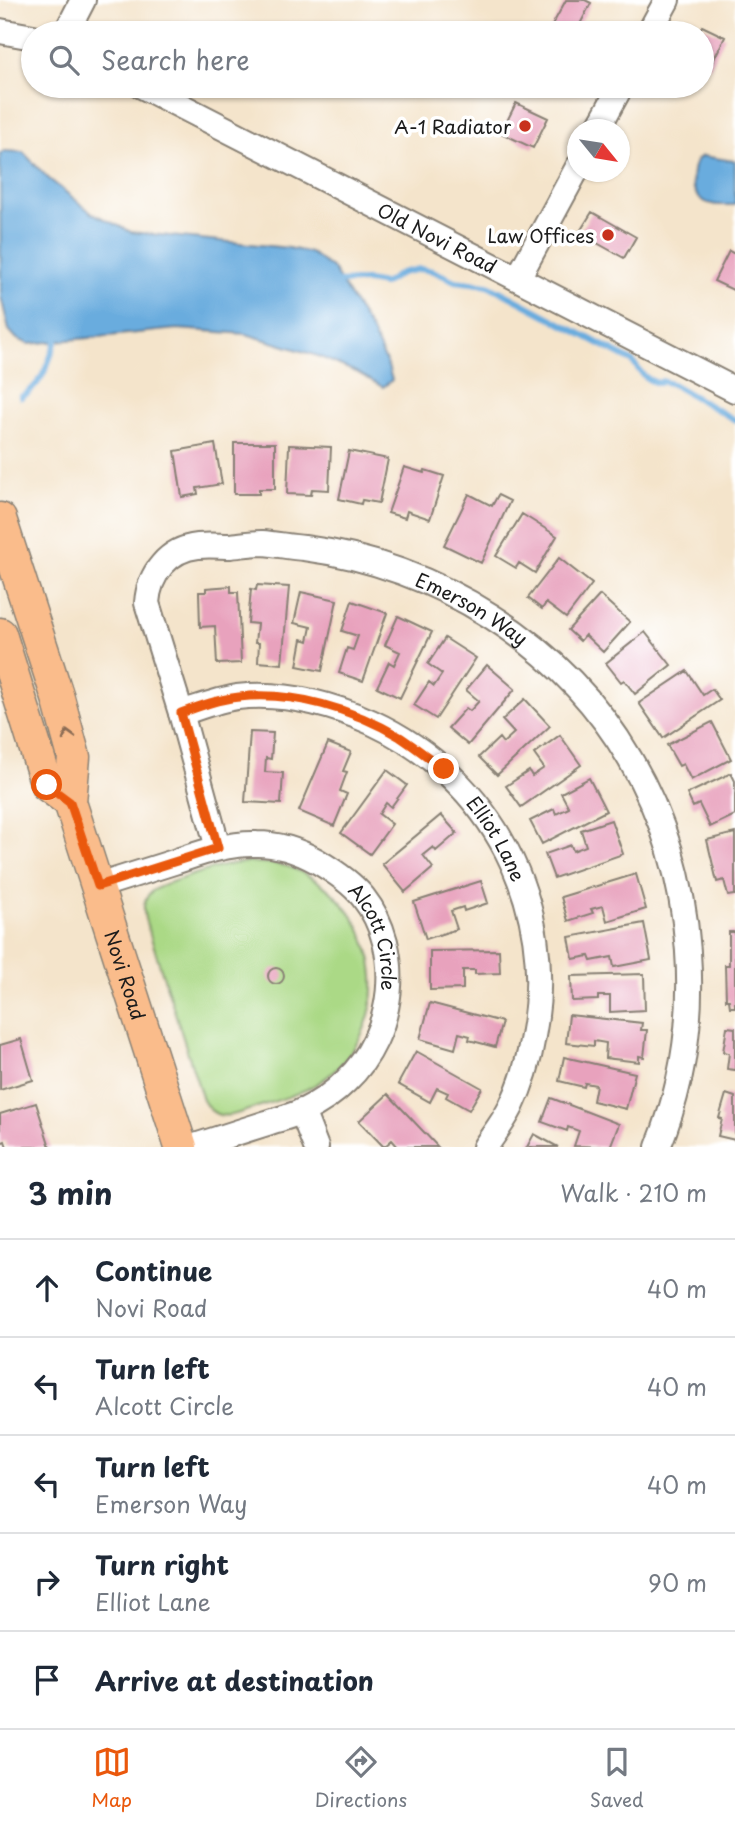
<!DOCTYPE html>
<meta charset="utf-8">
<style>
:root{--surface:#fff;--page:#f6f6f7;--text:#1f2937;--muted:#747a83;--line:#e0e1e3;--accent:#ea580c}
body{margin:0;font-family:"Playpen Sans",sans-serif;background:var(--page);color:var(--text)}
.compass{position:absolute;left:567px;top:119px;width:63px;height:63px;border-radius:50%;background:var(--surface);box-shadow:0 2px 5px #0004;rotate:120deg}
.stop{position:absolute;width:21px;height:21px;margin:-16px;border:5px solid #ea580c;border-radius:50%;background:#fff}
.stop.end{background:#ea580c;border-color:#fff;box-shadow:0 2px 7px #0008}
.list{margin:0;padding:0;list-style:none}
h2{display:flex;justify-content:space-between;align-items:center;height:91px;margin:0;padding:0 28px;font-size:30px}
h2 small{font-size:23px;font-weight:400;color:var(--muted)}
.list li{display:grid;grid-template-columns:46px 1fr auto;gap:21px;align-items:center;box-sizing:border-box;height:98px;padding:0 28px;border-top:2px solid var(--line)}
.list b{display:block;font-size:26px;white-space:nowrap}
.list p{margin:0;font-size:23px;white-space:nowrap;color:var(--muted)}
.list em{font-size:23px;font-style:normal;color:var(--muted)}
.icon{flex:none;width:38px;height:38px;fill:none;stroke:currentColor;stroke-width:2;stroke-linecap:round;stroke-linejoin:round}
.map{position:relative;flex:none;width:735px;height:1147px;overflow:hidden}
.search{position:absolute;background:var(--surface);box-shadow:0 2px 5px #0004;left:21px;right:21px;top:21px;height:77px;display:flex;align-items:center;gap:18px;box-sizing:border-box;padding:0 24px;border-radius:38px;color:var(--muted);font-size:26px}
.sheet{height:581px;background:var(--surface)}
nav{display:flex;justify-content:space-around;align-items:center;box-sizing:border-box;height:98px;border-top:2px solid var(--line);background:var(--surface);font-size:19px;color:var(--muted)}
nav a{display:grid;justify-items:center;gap:4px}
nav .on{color:var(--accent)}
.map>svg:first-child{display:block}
.green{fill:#abd986;stroke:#647a51;stroke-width:2}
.water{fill:#69acde;stroke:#42647d;stroke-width:2}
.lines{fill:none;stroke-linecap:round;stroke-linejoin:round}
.stream{stroke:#69acde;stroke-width:6}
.building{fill:#e8a2bd}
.minor-casing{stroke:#888074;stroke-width:28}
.major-casing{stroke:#888074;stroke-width:35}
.minor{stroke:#fff;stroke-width:24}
.major{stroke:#fabc8b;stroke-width:32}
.oneway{stroke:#8b6c54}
.route{stroke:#ea580c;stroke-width:9}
.poi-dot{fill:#c8321e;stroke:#fff;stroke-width:2.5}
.labels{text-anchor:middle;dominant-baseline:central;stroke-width:7;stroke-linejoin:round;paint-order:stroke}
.poi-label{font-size:19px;fill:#1c1c1c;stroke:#fff;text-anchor:end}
.street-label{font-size:19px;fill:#1c1c1c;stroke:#fff}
</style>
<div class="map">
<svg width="735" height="1147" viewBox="0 0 735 1147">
<rect width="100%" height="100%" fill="#fff"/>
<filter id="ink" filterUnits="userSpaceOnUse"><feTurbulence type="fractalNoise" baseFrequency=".0143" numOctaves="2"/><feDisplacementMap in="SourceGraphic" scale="14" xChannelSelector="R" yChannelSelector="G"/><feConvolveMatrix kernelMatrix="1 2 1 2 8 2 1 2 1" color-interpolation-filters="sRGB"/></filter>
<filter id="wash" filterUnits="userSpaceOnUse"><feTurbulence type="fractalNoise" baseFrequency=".00686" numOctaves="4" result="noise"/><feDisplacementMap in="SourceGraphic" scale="28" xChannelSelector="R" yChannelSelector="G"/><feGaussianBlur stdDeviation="1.57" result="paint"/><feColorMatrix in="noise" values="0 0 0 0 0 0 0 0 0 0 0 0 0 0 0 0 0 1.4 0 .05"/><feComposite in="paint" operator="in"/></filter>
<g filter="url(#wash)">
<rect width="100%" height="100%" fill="#f4e4cb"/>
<!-- green -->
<path class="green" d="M250 862C264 863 279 863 292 868 371 899 401 997 343 1062 319 1090 288 1097 254 1108 234 1115 216 1124 203 1100L145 919C143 910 143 900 150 893 158 884 214 868 228 865 235 863 243 863 250 862Z"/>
<!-- water -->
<path class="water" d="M4 151 23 152 48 178 92 213 131 232 289 248 311 253 333 269 372 332 388 366 392 380 383 387 356 372 318 356 246 334 177 329 29 344 17 339 9 330 1 297 0 154Z
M702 156 735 161V205C724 205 706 207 698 196 690 187 690 162 702 156Z"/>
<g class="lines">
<!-- stream -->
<path class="stream" d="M334 282 367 281 384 284 401 273 420 269 433 271 455 281 488 285 632 361C640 371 646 382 660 383L662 381 672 384 735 420
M21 397C45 384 49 359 58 335"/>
</g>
<g id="blocks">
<!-- building -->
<path class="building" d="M566 0H585L591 3 578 28 587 33H548Z
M702 26 725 37 710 67 702 62V33H698Z
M516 103 548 118 533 148 501 133Z
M592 212 636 237 624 258 579 233Z
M729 251 735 254V291L714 281Z
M234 443H275V489H259V494H234Z
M215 444 222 484 197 488 198 494 182 497 175 451Z
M289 445 331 447 329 490 312 489 311 495 287 494Z
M349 451 388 459 379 503 362 500 361 504 339 499Z
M404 467 424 473 425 470 444 476 430 519 407 511 405 518 388 513Z
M469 494 492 506 498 495 510 501 481 563 444 545Z
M522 514 557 536 535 573 519 563 516 568 496 556Z
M559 558 592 584 566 618 546 603 542 609 528 598Z
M257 585 289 587 282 664 258 662 259 643H255L257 624 248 623 251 589 256 590Z
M231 586V592H238L241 663 217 664 215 626 200 627 199 592H206V588Z
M301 592 337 600 322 671 297 666 302 639 308 641 311 627 294 623Z
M600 595 630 622 603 652 585 635 580 641 568 630Z
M352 601 387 613 363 681 339 673 347 648 353 650 358 636 342 631Z
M398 616 432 632 400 698 377 687 389 662 394 665 400 652 385 645Z
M645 632 671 665 635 694 624 680 621 682 606 663Z
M445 638 476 658 436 719 414 705 429 682 434 686 442 674 428 664Z
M487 665 515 689 468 745 448 728 466 708 470 711 479 701 466 690Z
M687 671 703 695 712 689 720 700 663 738 639 703Z
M525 699 550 726 497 775 479 757 499 738 503 743 514 733 502 720Z
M712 722 731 759 691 780 683 764 679 766 667 745Z
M250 732 273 733 271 759 266 758 265 772 283 773 281 804 245 802Z
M560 735 581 765 521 807 506 786 529 771 532 776 544 768 534 754Z
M328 743 351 752 343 771 347 772 340 791 347 794 334 826 299 811Z
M387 770 407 785 391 807 386 803 379 814 392 824 370 854 341 833Z
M731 773 735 781V815L710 827 699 804 693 807 687 794Z
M589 778 606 811 542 844 530 821 554 809 556 814 569 808 561 793Z
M441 815 457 833 436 851 433 847 423 855 433 868 405 892 382 864Z
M611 820 623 854 554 878 545 854 571 845 573 851 586 846 581 830Z
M735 833V895L728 896 724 880 717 882 707 840Z
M636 874 646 909 607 921 603 906 591 909 593 913 568 921 561 897Z
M481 881 488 903 464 911 463 907 451 911 457 929 426 939 414 902Z
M644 923 651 960 614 967 612 957 591 961 589 956 573 959 569 937Z
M729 932H735V1007H730L729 1000H726L725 965H729Z
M499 950 500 973 475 974V970H463V989L430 990V951Z
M268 976a8 8 0 1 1 16 0a8 8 0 1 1-16 0Z
M644 974 645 1010 610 1012V996H598V1000L572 1001 571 976Z
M430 1003 502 1022 495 1047 469 1040 470 1036 459 1033 455 1049 420 1039Z
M569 1015 642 1023 641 1030H647L644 1057 639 1056V1062L605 1058 606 1043 594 1041V1046L566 1043Z
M727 1027 735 1028V1070L727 1069 729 1053 723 1052Z
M21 1039 33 1080 0 1090V1045Z
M416 1051 482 1088 469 1110 446 1097 448 1093 437 1088 430 1102 398 1084Z
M564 1057 635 1073 626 1109 593 1101 596 1085 585 1083 584 1087 559 1081Z
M388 1094 438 1147H398L392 1140 384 1147 359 1121Z
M726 1094 735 1097V1140L718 1136 722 1119 719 1118Z
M551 1098 619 1124 610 1147 574 1146 579 1131 568 1127 567 1131 542 1122Z
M36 1103 50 1147H7L5 1141 0 1143V1114Z
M534 1134 558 1147H527Z"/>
</g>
</g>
<g filter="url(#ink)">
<use href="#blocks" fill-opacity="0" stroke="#888074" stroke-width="2"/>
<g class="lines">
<defs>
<g id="minor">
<path d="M0 31 33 37"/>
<path d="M66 33 83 0"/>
<path d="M649 33 667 0"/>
<path id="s1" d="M142 86 735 390"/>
<path d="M597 130 621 86"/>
<path d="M518 278 578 167"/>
<path id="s2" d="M181 713C200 707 218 700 237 697 282 692 330 704 371 722 492 778 558 905 533 1036 529 1061 522 1084 511 1107 504 1121 494 1134 485 1147"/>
<path id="s3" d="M218 848 181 713 147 603C149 574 168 549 198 546 209 545 220 546 230 546 241 545 251 543 262 543 276 544 290 547 304 548 436 565 563 643 630 759 697 874 708 1024 658 1147"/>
<path id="s4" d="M98 886C124 878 149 870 174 862 201 853 228 843 257 844 278 844 299 851 317 861 334 871 351 882 363 897 405 950 395 1035 346 1081 334 1093 318 1104 303 1111 292 1116 279 1119 267 1123 242 1131 217 1139 192 1147"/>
<path d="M302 1111 316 1147"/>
</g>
<g id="major">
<path id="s5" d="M0 519 58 698 74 757 70 802 181 1147"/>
<path d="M0 634 47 785 70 802"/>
</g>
</defs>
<!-- minor casing -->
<use href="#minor" class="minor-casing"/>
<!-- major casing -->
<use href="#major" class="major-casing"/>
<!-- minor -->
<use href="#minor" class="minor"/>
<!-- major -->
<use href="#major" class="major"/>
</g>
<!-- one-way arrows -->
<defs><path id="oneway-chevron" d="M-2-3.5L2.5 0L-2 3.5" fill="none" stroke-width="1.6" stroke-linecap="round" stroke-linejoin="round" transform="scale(1.75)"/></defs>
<use class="oneway" href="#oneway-chevron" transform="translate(68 735) rotate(-106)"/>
</g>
<g class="lines" filter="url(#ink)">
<!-- route -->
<path class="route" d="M47 785 70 802 98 886 218 848 181 713C200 706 219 699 239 697 293 691 353 709 400 737 415 747 429 758 444 769"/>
</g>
<!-- markers -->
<g class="poi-dot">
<circle cx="525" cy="126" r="7"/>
<circle cx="608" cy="235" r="7"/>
</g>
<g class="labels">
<!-- poi labels -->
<g class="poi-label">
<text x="511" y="126">A-1 Radiator</text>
<text x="594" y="235">Law Offices</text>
</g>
<!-- street labels -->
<g class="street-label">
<text stroke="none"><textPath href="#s1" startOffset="332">Old Novi Road</textPath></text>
<text stroke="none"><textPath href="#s3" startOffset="625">Emerson Way</textPath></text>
<text stroke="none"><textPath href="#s2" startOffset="371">Elliot Lane</textPath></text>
<text stroke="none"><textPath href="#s4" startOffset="329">Alcott Circle</textPath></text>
<text stroke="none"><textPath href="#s5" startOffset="476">Novi Road</textPath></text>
</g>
</g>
</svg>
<svg class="compass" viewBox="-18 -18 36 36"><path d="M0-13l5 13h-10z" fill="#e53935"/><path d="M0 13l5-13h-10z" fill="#747a83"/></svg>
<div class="stop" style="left:47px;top:785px"></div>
<div class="stop end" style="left:444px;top:769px"></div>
<div class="search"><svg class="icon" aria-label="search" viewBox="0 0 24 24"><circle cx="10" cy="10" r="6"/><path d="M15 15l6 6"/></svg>Search here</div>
</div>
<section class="sheet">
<h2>3 min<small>Walk · 210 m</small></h2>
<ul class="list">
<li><svg class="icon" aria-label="ahead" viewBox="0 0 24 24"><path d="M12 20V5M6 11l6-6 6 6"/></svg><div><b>Continue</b><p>Novi Road</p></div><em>40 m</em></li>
<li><svg class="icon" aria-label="left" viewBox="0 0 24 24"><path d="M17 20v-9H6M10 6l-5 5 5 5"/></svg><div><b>Turn left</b><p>Alcott Circle</p></div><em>40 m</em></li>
<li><svg class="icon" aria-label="left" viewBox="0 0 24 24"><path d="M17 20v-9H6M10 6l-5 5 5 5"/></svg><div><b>Turn left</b><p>Emerson Way</p></div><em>40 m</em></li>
<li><svg class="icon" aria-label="right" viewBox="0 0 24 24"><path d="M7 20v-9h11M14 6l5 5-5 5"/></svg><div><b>Turn right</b><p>Elliot Lane</p></div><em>90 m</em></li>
<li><svg class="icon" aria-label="arrive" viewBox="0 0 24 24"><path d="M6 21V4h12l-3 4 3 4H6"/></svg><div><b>Arrive at destination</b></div></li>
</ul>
</section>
<nav>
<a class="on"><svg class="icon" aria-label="map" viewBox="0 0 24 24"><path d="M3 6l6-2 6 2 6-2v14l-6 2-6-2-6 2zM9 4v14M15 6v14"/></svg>Map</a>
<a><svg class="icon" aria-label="directions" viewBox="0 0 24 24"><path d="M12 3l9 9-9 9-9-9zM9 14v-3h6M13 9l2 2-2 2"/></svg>Directions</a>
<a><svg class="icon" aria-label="saved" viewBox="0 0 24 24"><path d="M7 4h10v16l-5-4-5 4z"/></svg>Saved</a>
</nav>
